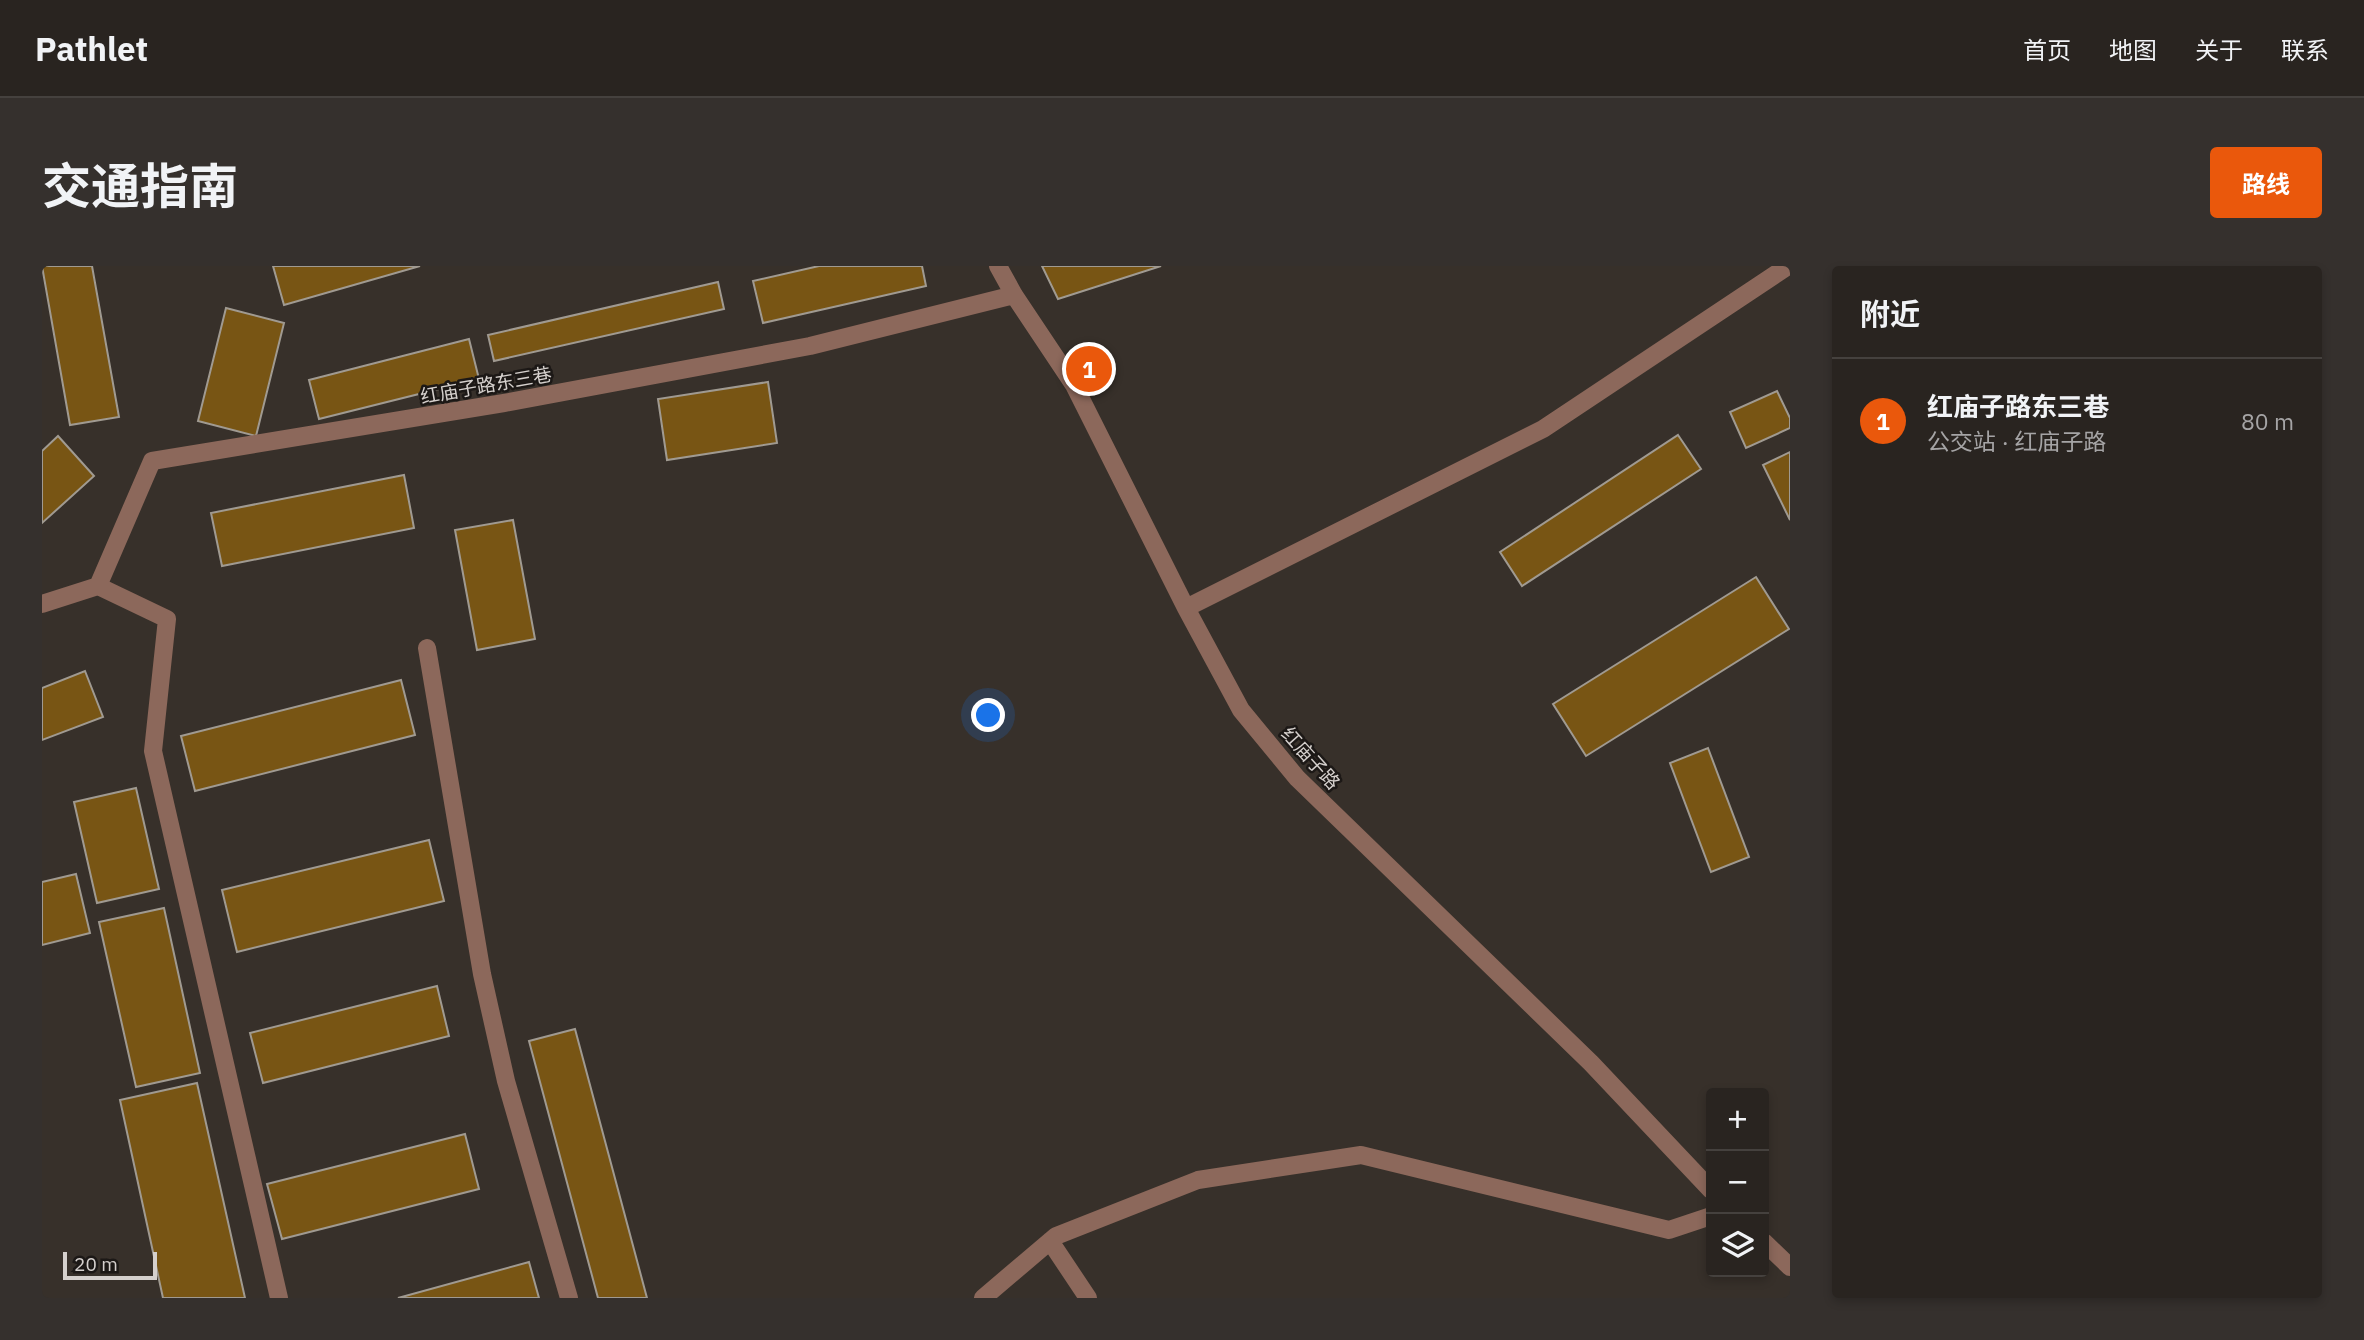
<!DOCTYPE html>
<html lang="zh">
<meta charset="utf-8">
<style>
:root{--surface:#292420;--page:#35302d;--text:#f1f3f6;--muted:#a5a4a5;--line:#45413e;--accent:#ea580c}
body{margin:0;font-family:"IBM Plex Sans","Noto Sans SC",sans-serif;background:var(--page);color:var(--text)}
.controls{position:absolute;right:21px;bottom:21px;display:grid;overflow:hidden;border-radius:7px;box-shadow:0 4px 10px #0003}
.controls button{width:63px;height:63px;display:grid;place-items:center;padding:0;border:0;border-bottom:2px solid var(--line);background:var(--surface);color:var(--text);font:35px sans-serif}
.scale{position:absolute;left:21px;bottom:18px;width:94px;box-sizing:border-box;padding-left:7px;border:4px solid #d5d0cd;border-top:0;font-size:19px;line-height:24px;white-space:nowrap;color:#d5d0cd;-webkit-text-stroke:5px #1c1816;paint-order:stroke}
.you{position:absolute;left:947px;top:450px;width:24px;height:24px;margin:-18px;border:5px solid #fff;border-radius:50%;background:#1a73e8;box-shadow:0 0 0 10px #1a73e833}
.badge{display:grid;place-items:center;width:46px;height:46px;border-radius:50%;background:var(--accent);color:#fff;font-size:23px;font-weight:700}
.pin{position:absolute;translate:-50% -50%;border:4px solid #fff;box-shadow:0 2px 7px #0006}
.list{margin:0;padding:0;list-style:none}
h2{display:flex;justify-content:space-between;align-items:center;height:91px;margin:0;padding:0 28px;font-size:30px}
h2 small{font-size:23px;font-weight:400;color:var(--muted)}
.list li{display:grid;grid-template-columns:46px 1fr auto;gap:21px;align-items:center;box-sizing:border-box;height:126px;padding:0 28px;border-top:2px solid var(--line)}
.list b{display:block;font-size:26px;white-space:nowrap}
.list p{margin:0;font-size:23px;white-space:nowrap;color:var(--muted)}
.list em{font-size:23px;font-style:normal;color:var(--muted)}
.icon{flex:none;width:38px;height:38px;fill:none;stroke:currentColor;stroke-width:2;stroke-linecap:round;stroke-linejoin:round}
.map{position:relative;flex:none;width:1748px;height:1032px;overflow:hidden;border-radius:7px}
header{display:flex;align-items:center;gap:42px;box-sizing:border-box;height:98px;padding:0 35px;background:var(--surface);border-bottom:2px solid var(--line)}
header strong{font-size:33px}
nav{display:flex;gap:38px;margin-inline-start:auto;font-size:24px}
.intro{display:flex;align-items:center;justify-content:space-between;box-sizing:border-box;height:168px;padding:0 42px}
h1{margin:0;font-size:49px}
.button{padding:18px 32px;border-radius:7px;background:var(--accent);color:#fff;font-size:24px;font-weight:700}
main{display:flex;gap:42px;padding:0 42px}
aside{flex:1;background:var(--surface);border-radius:7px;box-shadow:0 4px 10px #0003}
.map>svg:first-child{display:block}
.building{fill:#785514;stroke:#a09a91;stroke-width:2}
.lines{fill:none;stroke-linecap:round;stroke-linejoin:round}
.minor{stroke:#8c685b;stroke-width:18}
.labels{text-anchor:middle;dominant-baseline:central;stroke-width:5;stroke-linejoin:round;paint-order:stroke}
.street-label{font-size:19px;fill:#d5d0cd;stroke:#1c1816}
</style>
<header>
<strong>Pathlet</strong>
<nav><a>首页</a><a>地图</a><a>关于</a><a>联系</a></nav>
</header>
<div class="intro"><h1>交通指南</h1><a class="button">路线</a></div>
<main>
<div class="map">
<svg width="1748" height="1032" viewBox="0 0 1748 1032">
<rect width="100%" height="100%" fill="#37302a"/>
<!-- building -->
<path class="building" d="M0 0H50L77 151 28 159Z
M231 0H378L242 39Z
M777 0H880L884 20 721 57 711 15Z
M1000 0H1119L1016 33Z
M676 16 682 43 452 95 446 69Z
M184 42 242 57 214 170 156 155Z
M427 73 437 113 277 153 267 114Z
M726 116 735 177 625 194 616 133Z
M1735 125 1748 152V162L1704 182 1688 146Z
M1636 169 1659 203 1480 320 1458 286Z
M16 170 52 210 0 257V185Z
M1748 186V254L1721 199Z
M362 209 372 262 180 300 169 247Z
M471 254 493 373 435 384 413 264Z
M1714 311 1747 363 1544 490 1511 438Z
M43 405 61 451 0 474V422Z
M359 414 373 469 153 525 139 470Z
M1666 482 1707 591 1669 606 1628 497Z
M94 522 117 623 55 637 32 536Z
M387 574 402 635 195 686 180 624Z
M34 608 48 667 0 679V616Z
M122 642 158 807 94 821 57 656Z
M395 720 407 770 221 817 208 767Z
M533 763 605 1032H556L487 775Z
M155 817 203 1032H121L78 834Z
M423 868 437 923 240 973 225 918Z
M487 996 497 1032H356Z"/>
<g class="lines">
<!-- minor -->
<path class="minor" d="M956 0 972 29 1032 119 1144 342 1199 444 1255 512 1549 797 1669 924
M56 320 125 353 111 485 237 1032
M0 338 56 320 110 195 462 137 768 80 972 29
M1144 342 1501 163 1746 0
M385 382 440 708 464 815 527 1032
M1008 975 1046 1032
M1722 976 1748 1001
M941 1032 1014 970 1156 914 1319 889 1627 964 1669 950"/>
</g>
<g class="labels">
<!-- street labels -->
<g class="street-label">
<text transform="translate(444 119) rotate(-10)">红庙子路东三巷</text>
<text transform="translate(1269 492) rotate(48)">红庙子路</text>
</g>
</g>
</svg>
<div class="controls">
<button>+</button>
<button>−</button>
<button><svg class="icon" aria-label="layers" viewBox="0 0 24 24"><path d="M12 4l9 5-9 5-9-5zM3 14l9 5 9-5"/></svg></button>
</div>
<div class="scale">20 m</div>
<div class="you"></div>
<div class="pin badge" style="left:1047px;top:103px">1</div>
</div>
<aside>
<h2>附近<small></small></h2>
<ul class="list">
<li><span class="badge">1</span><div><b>红庙子路东三巷</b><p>公交站 · 红庙子路</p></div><em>80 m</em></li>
</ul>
</aside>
</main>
